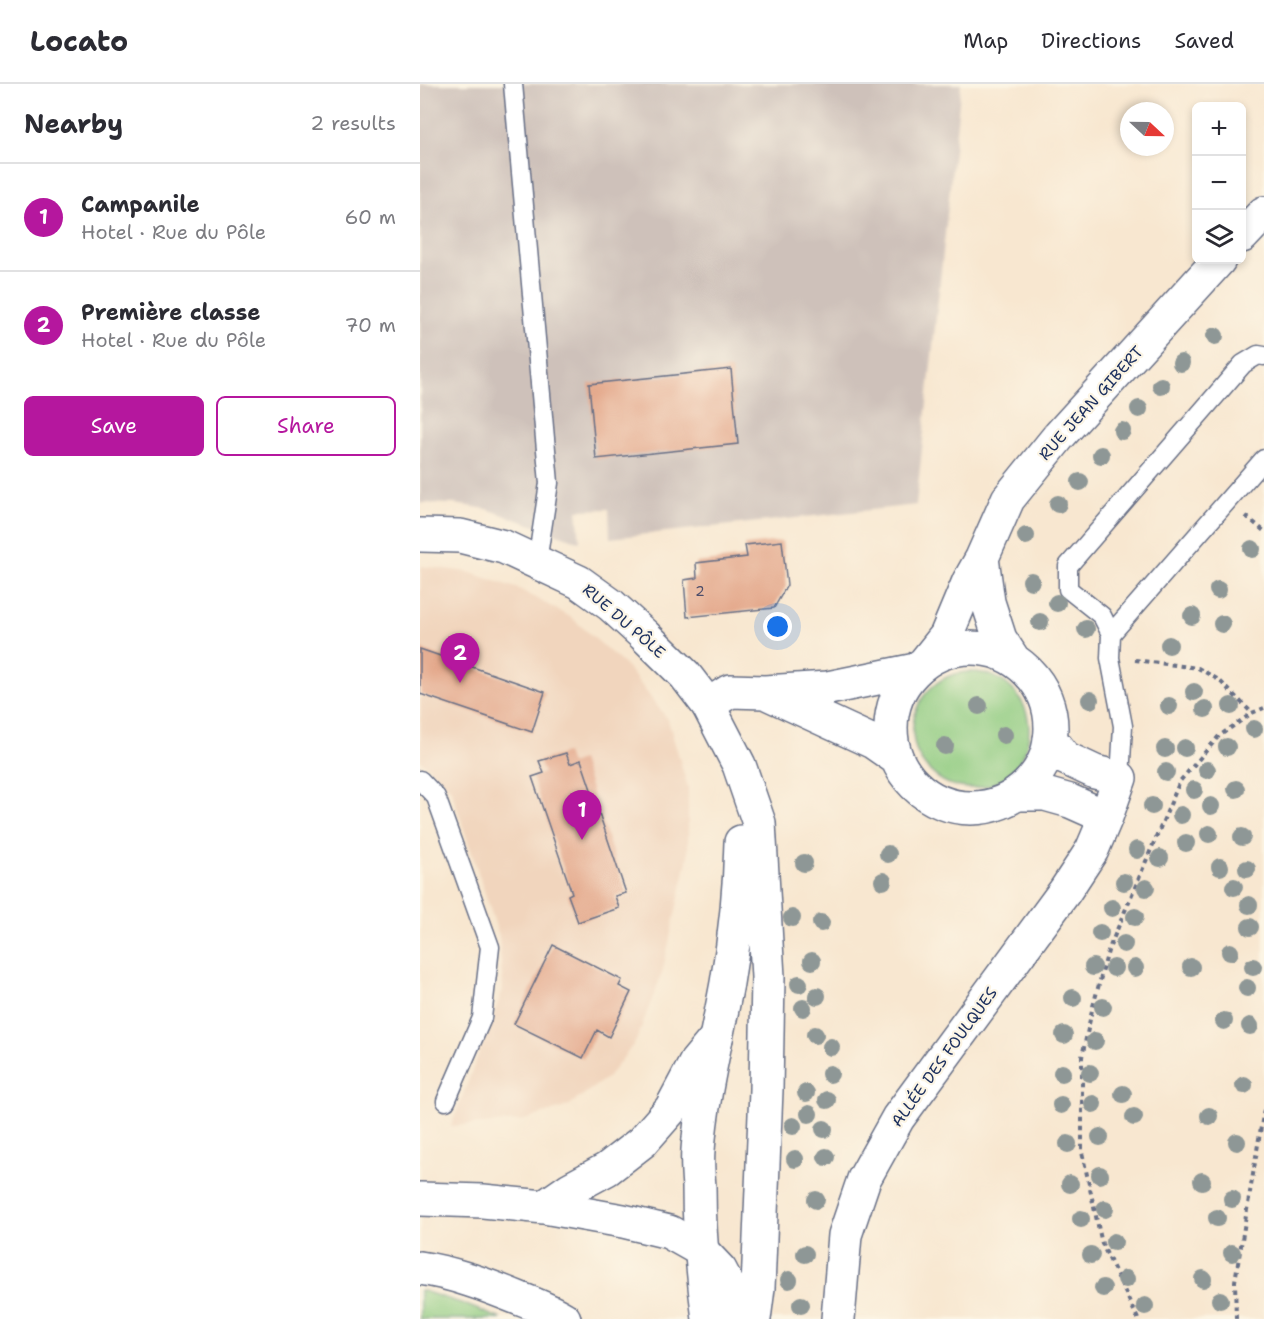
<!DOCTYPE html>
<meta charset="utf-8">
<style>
:root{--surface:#fff;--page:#f7f7f7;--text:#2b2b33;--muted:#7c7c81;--line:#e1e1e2;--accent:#b5179e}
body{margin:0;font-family:"Shantell Sans",sans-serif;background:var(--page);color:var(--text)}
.controls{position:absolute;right:18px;top:18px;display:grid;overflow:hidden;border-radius:9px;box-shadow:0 3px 9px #0003}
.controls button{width:54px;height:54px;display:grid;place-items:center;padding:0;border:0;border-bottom:2px solid var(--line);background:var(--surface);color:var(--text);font:30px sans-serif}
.compass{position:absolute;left:700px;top:18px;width:54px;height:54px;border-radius:50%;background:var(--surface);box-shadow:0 3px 9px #0003;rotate:112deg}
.you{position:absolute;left:358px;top:543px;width:21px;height:21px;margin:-15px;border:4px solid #fff;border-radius:50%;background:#1a73e8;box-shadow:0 0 0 9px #1a73e833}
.badge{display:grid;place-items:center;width:39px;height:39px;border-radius:50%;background:var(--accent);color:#fff;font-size:20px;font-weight:700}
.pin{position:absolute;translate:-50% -50px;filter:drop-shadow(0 2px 3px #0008)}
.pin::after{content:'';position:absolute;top:32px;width:21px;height:18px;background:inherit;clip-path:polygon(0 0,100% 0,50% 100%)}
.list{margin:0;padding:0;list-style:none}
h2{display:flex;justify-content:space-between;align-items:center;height:78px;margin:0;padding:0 24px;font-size:26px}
h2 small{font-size:20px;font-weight:400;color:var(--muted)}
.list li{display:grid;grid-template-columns:39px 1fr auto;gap:18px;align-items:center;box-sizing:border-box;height:108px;padding:0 24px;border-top:2px solid var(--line)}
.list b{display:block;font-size:22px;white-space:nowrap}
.list p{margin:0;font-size:20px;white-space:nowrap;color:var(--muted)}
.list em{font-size:20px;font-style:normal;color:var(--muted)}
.actions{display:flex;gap:12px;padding:18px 24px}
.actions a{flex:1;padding:14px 0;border:2px solid var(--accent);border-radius:9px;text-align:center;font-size:21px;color:var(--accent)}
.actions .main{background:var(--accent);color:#fff}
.icon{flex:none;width:33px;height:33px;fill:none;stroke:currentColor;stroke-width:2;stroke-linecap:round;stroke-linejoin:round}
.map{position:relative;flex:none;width:844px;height:1235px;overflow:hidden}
header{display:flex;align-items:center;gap:36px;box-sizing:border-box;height:84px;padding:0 30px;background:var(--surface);border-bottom:2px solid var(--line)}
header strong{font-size:28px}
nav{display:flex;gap:33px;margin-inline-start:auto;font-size:21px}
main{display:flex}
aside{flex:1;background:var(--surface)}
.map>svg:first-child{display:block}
.built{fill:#f1d5bd}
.industrial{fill:#cec1ba}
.green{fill:#8fcb80;stroke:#557d6f;stroke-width:1.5}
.building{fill:#e4a98c}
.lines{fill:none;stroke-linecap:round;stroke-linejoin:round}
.lane-casing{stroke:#686f86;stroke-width:21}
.street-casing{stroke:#686f86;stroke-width:36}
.secondary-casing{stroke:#686f86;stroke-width:36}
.primary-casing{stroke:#686f86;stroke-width:36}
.highway-casing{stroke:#686f86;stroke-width:36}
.path{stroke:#686f86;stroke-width:4;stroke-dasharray:4.5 4.5;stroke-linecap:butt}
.lane{stroke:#fff;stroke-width:18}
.street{stroke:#fff;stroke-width:33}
.secondary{stroke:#fff;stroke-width:33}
.primary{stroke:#fff;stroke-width:33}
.highway{stroke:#fff;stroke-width:33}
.tree{fill:#8e9796}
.labels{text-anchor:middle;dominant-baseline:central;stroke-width:4.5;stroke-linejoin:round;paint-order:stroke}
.number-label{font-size:14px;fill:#4d4e6a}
.street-label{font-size:16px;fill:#1b2f5e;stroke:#fcf5e5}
</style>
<header>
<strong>Locato</strong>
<nav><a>Map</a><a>Directions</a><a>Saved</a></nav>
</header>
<main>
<aside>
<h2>Nearby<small>2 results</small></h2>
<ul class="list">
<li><span class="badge">1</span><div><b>Campanile</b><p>Hotel · Rue du Pôle</p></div><em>60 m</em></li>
<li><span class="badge">2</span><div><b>Première classe</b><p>Hotel · Rue du Pôle</p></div><em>70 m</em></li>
</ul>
<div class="actions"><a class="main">Save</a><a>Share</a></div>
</aside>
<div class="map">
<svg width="844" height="1235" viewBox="0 0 844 1235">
<rect width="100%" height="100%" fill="#fcf5e5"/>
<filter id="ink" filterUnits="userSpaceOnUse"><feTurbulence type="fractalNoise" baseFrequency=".0167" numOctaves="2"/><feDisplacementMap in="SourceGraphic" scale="12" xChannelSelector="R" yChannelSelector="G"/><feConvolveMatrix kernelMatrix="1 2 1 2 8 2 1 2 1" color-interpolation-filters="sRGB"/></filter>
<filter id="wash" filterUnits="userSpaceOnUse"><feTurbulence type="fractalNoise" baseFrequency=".008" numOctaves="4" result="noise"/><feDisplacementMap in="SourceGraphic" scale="24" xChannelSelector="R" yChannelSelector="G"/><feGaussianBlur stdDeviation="1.35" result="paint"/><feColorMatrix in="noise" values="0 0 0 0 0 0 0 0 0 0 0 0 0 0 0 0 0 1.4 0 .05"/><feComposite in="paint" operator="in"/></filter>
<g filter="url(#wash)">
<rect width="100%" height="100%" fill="#f8e7d0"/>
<!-- built -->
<path class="built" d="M0 482 48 488 99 505 152 534 208 584 248 636 268 704V772L242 889 216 957 189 992 148 1022 101 1037 31 1042 83 906 79 852 31 705 0 676Z"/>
<!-- industrial -->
<path class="industrial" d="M0 0H541L496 421 190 454 189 425 157 426 160 458 67 425 34 420 0 419Z"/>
<!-- green -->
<path class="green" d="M493 646a58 58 0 1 1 116 0a58 58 0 1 1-116 0Z
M0 1206 44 1220 81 1235H0Z"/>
<g id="blocks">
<!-- building -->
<path class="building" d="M311 285 318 360 176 375 169 300Z
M362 457 367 501 354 524 267 533 264 496 277 494 276 479 327 473 325 461Z
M0 565 125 608 112 648 0 610Z
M146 669 150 680 161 676 206 809 195 812 199 824 158 838 148 811 152 809 112 693 124 689 119 677Z
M133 861 202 896 199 902 211 908 189 953 177 946 163 974 94 940Z"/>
</g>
</g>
<g filter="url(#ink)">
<use href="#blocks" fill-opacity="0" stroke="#686f86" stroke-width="1.5"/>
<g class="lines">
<defs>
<path id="lane" d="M93 0 129 399 117 478
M691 550 844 375
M700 694 703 642 690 574 691 550 682 532 648 505V482L823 280 838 271 844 272
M0 696 16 713 70 863 62 934 26 1017"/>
<path id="street" d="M597 710H625L650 717 686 733
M418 1235 425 1151 444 1095 478 1034 645 807 672 766 686 733 700 694 675 688 645 674 630 655"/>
<path id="secondary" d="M822 152 844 129
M0 451 40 452 84 463 159 498 191 521 224 551 265 591 288 621 310 607 345 608 408 604 496 586
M562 474 568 518 580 555 593 575
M471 644a80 80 0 1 1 160 0a80 80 0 1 1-160 0Z
M506 577 526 552 549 497 562 474 588 415 639 352 799 176
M349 610 453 658 476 674"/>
<path id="primary" d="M288 621 319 681 339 739 348 893 346 1006 338 1204 334 1235
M289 1235C283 1191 279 1147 279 1103 278 1091 277 1078 278 1066 282 1011 297 954 307 899 315 853 320 805 321 758"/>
<path id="highway" d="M0 1115 63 1117 124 1123 203 1137 249 1148 281 1166 300 1186 312 1209 316 1235
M124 1123 150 1105 187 1085 222 1058 251 1025 276 978 296 954
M0 1184C34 1189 66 1201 98 1214 113 1220 130 1226 144 1235"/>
</defs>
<!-- lane casing -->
<use href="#lane" class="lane-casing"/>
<!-- street casing -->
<use href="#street" class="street-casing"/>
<!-- secondary casing -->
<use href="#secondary" class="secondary-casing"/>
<!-- primary casing -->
<use href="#primary" class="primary-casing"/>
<!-- highway casing -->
<use href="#highway" class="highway-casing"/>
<!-- path -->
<path class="path" d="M826 432 844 447
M715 576 778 584 799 596 832 629
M718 1235 682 1160 662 1068V973L672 926 688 867 760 697 799 652 832 629 844 624
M816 1235 815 1197 844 1025"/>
<!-- lane -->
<use href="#lane" class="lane"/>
<!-- street -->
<use href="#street" class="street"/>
<!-- secondary -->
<use href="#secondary" class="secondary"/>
<!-- primary -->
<use href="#primary" class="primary"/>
<!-- highway -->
<use href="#highway" class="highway"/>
</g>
<!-- trees -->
<g class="tree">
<circle cx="795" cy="252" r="9"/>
<circle cx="761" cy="279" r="9"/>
<circle cx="741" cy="302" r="9"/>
<circle cx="719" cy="325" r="9"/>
<circle cx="702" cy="347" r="9"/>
<circle cx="681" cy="371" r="9"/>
<circle cx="660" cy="398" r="9"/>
<circle cx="638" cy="420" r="9"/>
<circle cx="606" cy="452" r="9"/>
<circle cx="832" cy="465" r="9"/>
<circle cx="611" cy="497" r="9"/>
<circle cx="798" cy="506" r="9"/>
<circle cx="637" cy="519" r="9"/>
<circle cx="772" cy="532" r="9"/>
<circle cx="620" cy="538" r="9"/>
<circle cx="802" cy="540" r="9"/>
<circle cx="666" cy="545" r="9"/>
<circle cx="749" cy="561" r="9"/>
<circle cx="774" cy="608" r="9"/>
<circle cx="670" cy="616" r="9"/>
<circle cx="559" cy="622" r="9"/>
<circle cx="749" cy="622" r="9"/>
<circle cx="811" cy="622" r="9"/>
<circle cx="785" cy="625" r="9"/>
<circle cx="834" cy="645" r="9"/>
<circle cx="584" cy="651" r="9"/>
<circle cx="525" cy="662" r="9"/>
<circle cx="807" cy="663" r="9"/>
<circle cx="765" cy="664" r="9"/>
<circle cx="745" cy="665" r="9"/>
<circle cx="787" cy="686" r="9"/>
<circle cx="746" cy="688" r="9"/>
<circle cx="816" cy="705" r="9"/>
<circle cx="774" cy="706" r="9"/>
<circle cx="732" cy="722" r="9"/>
<circle cx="791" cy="722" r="9"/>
<circle cx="761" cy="731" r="9"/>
<circle cx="789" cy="750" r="9"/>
<circle cx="822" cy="753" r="9"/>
<circle cx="766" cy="759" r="9"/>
<circle cx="717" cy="766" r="9"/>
<circle cx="468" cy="770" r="9"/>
<circle cx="740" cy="774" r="9"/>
<circle cx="384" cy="779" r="9"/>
<circle cx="800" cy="783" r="9"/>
<circle cx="827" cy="785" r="9"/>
<circle cx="463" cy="797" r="9"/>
<circle cx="704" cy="798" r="9"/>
<circle cx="814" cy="803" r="9"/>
<circle cx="726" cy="804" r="9"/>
<circle cx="829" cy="821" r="9"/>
<circle cx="692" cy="824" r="9"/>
<circle cx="715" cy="833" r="9"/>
<circle cx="372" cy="834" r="9"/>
<circle cx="401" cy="839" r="9"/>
<circle cx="830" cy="843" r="9"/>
<circle cx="680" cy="849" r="9"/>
<circle cx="704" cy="860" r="9"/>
<circle cx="810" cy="868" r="9"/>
<circle cx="392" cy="877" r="9"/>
<circle cx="673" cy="883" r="9"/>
<circle cx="771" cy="883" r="9"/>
<circle cx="833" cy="883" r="9"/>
<circle cx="694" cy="884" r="9"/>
<circle cx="715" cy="884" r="9"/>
<circle cx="379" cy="900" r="9"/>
<circle cx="827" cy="904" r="9"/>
<circle cx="397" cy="912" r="9"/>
<circle cx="653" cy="914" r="9"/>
<circle cx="683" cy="923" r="9"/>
<circle cx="383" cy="924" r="9"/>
<circle cx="804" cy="937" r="9"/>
<circle cx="830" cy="942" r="9"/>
<circle cx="395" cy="951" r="9"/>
<circle cx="644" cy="951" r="9"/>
<circle cx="675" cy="957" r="9"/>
<circle cx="411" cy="963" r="9"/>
<circle cx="642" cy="989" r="9"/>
<circle cx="670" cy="989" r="9"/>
<circle cx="410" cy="990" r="9"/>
<circle cx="824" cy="1001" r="9"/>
<circle cx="386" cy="1009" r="9"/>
<circle cx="703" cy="1010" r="9"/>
<circle cx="407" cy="1016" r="9"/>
<circle cx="673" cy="1020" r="9"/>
<circle cx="641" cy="1021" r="9"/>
<circle cx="389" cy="1030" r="9"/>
<circle cx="789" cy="1032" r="9"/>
<circle cx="714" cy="1033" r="9"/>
<circle cx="373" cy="1042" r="9"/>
<circle cx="404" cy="1045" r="9"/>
<circle cx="680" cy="1053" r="9"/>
<circle cx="817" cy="1058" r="9"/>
<circle cx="648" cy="1060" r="9"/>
<circle cx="406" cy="1073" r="9"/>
<circle cx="375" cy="1075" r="9"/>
<circle cx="680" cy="1091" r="9"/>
<circle cx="782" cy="1097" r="9"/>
<circle cx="650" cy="1100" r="9"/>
<circle cx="812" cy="1115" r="9"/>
<circle cx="396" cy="1116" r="9"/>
<circle cx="685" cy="1125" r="9"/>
<circle cx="797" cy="1134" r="9"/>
<circle cx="661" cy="1135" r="9"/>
<circle cx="694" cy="1158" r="9"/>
<circle cx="812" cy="1169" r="9"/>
<circle cx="385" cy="1170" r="9"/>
<circle cx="671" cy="1171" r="9"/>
<circle cx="706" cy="1195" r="9"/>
<circle cx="783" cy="1195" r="9"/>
<circle cx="369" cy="1196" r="9"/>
<circle cx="683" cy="1204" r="9"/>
<circle cx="800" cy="1216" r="9"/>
<circle cx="381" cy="1221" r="9"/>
<circle cx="725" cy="1222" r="9"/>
</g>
</g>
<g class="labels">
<!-- number labels -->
<g class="number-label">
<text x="280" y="507">2</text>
</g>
<!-- street labels -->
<g class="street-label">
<text transform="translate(671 319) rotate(-48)">RUE JEAN GIBERT</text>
<text transform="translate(204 537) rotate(41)">RUE DU PÔLE</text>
<text transform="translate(524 973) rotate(-54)">ALLÉE DES FOULQUES</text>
</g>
</g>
</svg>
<div class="controls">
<button>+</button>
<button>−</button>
<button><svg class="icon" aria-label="layers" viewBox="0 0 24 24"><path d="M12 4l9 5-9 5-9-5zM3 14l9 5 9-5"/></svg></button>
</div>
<svg class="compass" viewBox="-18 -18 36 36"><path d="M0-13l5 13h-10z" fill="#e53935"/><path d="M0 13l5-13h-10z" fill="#7c7c81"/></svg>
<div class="you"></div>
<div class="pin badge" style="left:162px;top:756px">1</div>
<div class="pin badge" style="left:40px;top:599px">2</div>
</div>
</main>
